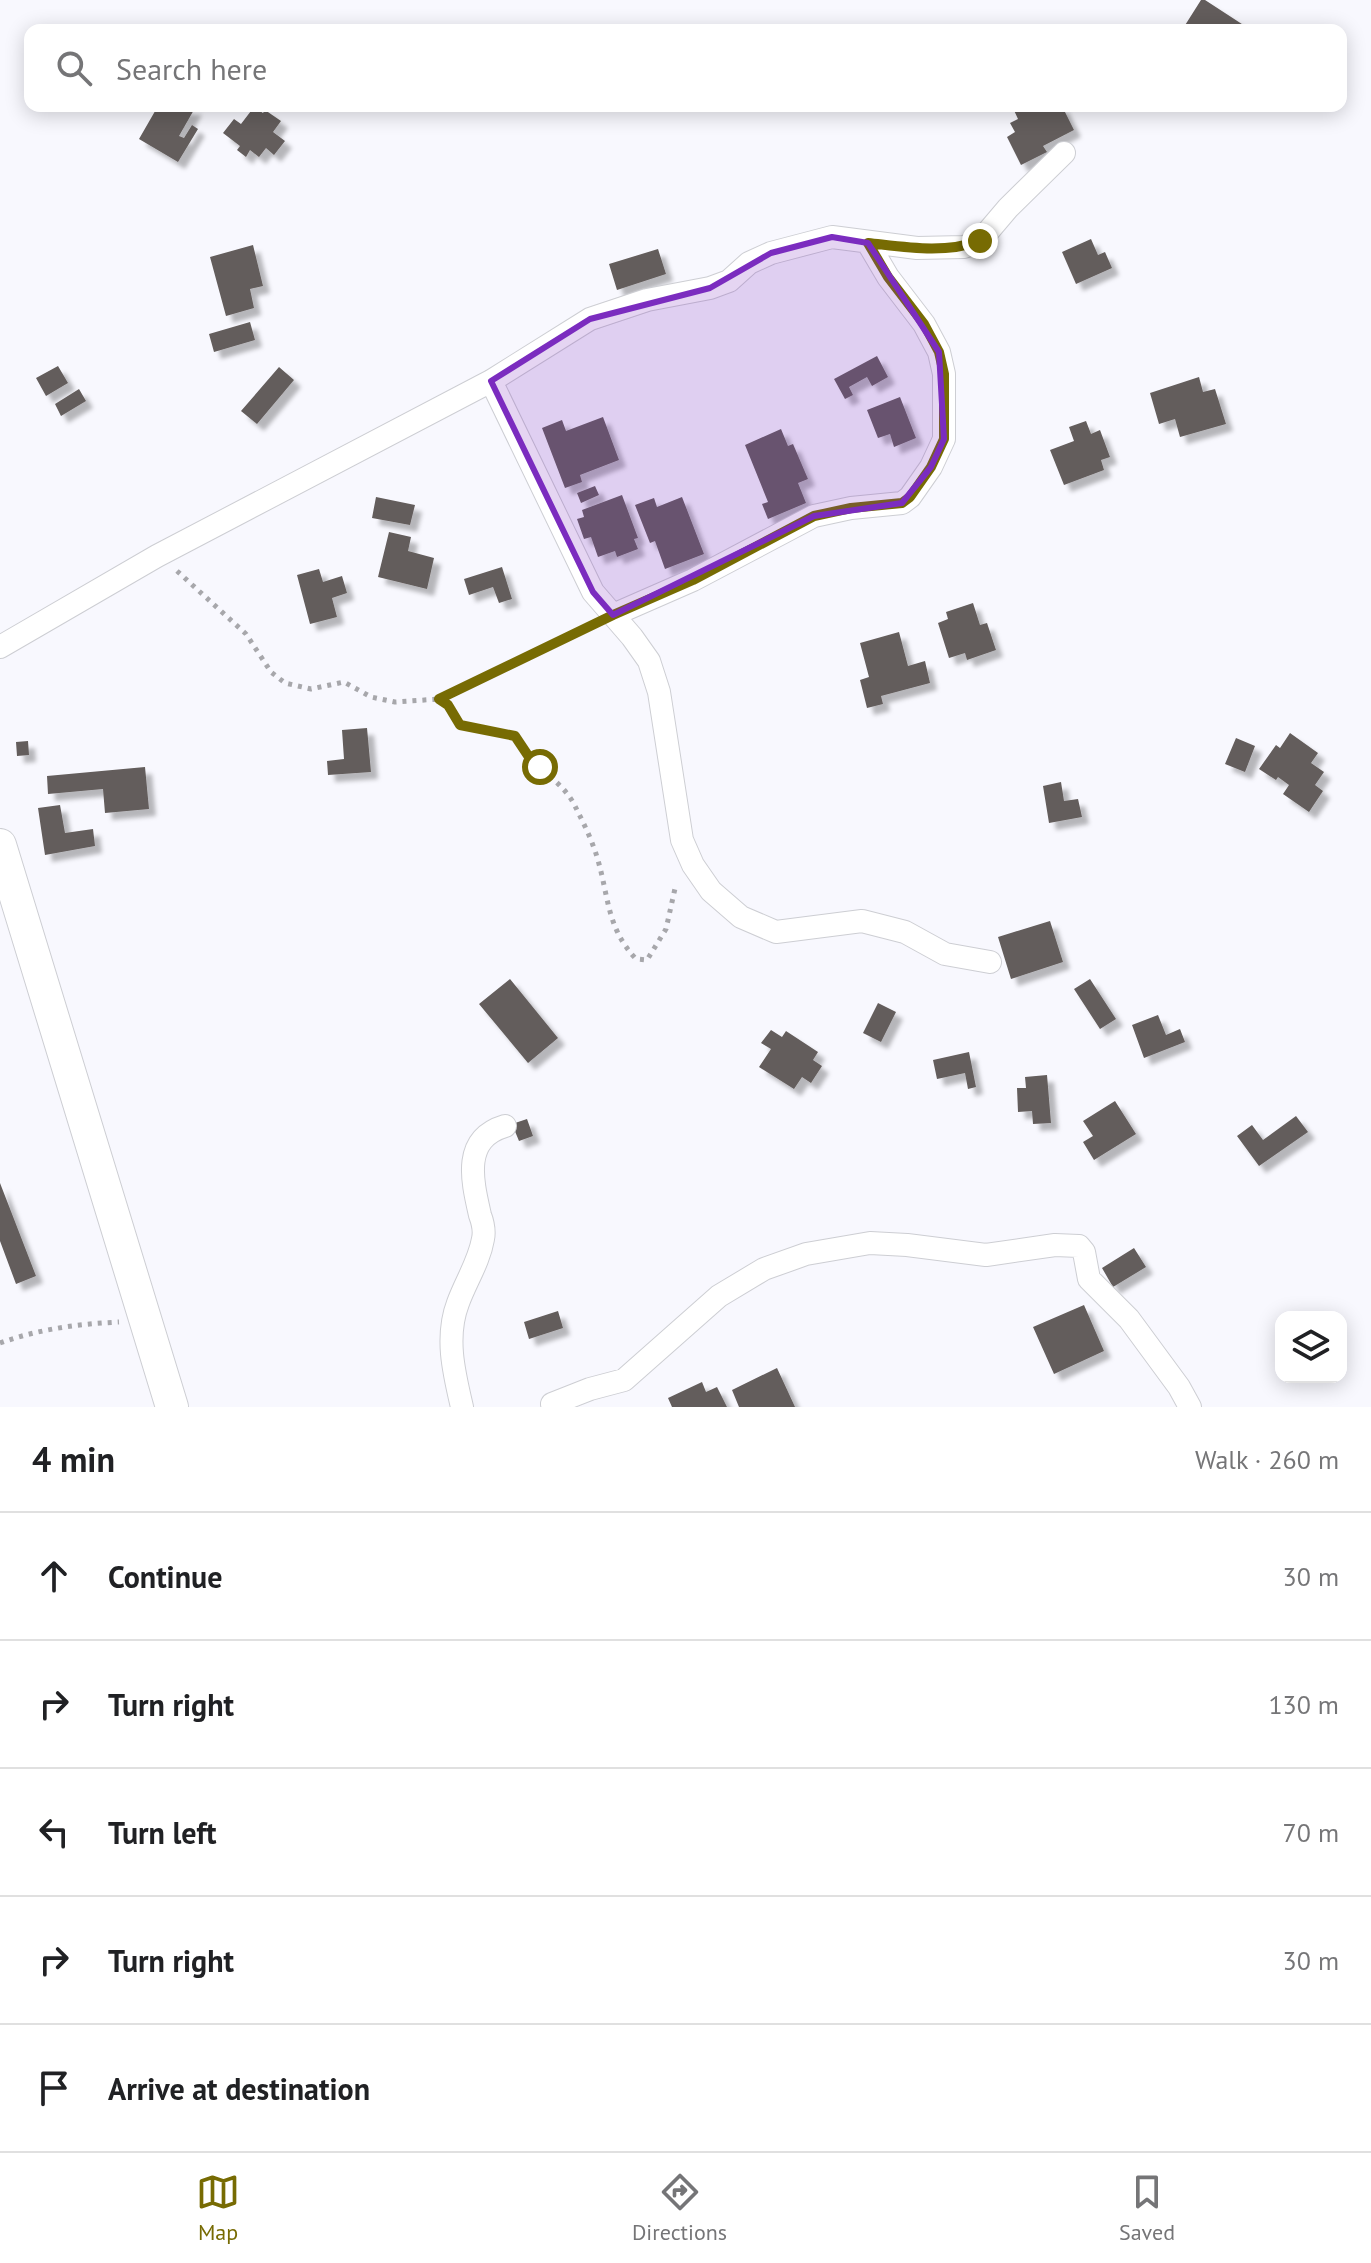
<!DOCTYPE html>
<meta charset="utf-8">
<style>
:root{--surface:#fff;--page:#f6f6f6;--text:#202124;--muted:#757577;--line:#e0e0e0;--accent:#776b03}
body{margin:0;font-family:"PT Sans",sans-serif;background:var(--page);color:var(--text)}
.controls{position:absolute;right:24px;bottom:24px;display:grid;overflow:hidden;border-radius:16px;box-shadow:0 4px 20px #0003}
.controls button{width:72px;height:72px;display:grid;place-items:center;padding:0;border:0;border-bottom:2px solid var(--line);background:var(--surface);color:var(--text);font:40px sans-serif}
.stop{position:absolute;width:24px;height:24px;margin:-18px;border:6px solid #776b03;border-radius:50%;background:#fff}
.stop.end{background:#776b03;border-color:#fff;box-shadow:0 2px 8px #0008}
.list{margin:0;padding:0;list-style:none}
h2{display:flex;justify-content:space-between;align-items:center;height:104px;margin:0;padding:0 32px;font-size:34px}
h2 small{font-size:26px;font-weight:400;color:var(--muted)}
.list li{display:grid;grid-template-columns:52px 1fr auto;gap:24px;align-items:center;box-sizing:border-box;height:128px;padding:0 32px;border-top:2px solid var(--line)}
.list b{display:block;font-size:30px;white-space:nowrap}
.list em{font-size:26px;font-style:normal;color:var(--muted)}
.icon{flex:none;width:44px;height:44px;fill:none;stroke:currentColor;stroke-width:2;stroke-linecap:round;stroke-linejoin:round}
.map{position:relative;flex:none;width:1371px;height:1407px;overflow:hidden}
.search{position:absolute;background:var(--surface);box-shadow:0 4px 20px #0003;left:24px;right:24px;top:24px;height:88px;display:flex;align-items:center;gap:20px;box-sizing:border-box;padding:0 28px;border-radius:16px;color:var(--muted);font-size:30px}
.sheet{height:744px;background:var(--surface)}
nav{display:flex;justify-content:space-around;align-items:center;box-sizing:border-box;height:112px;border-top:2px solid var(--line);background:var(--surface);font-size:22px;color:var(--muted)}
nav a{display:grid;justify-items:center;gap:4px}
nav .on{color:var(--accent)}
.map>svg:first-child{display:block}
.building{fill:#635d5b;filter:url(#shadow)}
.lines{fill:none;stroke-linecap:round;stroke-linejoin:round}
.minor-casing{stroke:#cdced3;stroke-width:24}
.secondary-casing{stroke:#cdced3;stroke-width:34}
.path{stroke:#a7a7ab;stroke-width:5;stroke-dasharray:4 6;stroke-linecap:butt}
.minor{stroke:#fff;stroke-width:22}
.secondary{stroke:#fff;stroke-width:32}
.route{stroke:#776b03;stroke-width:10}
.marked{fill:#7b2cbf;fill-opacity:0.2;stroke:#7b2cbf;stroke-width:6;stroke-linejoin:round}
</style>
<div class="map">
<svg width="1371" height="1407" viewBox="0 0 1371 1407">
<defs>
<filter id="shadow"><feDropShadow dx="7" dy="7" stdDeviation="2" flood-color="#0004"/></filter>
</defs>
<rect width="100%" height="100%" fill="#f8f8fe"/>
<!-- building -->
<path class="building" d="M1201 0H1205L1248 28 1247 30H1182Z
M158 106 195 108 179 136 184 138 192 125 198 129 178 162 139 139Z
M1012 106H1062L1074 130 1043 146 1047 152 1021 165 1007 137 1015 132 1010 123 1018 119Z
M254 107 263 113 265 110 281 121 273 132 285 141 274 155 266 148 259 157 250 150 246 157 237 150 240 146 223 133 234 119 241 124Z
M1091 239 1098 255 1105 252 1112 268 1076 284 1062 252Z
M253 245 263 286 250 289 254 308 226 316 210 257Z
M658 249 666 274 617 290 609 264Z
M250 322 255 340 214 352 209 334Z
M877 356 888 377 872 386 867 377 849 387 853 395 845 399 834 379Z
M58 366 68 383 46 396 36 378Z
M279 367 294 380 257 424 241 411Z
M1199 377 1203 392 1215 389 1226 424 1180 437 1175 419 1159 424 1150 393Z
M79 389 86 401 61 416 55 404Z
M900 397 916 438 894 447 890 434 878 438 867 410Z
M603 417 619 460 580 475 582 482 565 488 542 428 562 420 566 431Z
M1086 421 1091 434 1100 430 1110 457 1101 460 1104 470 1064 485 1050 450 1074 441 1069 427Z
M781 429 788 446 793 444 808 479 798 483 806 503 768 519 762 504 768 502 745 445Z
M595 486 599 495 581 503 577 493Z
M622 495 638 538 634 539 638 549 617 557 615 551 598 557 591 537 584 539 577 519 584 517 582 510Z
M376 497 415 505 410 525 372 518Z
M682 497 704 554 665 569 655 541 650 543 635 505 654 498 657 507Z
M389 532 411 537 408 551 434 558 427 589 378 577Z
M502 567 512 599 499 603 493 587 469 595 464 579Z
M319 569 323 582 342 576 347 593 332 598 337 617 310 624 297 575Z
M973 603 980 625 987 623 996 650 967 660 965 653 949 658 938 623 948 619 946 612Z
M899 632 908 666 925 661 930 683 881 696 883 704 867 708 860 680 869 677 860 643Z
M367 728 371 772 328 775 327 761 344 759 342 730Z
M1290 733 1318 753 1311 763 1324 772 1315 785 1323 791 1309 812 1283 794 1289 785 1278 777 1276 780 1259 769 1276 745 1280 748Z
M1236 738 1255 746 1245 772 1225 764Z
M28 741 29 755 17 756 16 742Z
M145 767 149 809 105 813 103 789 48 794 47 776Z
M1061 782 1064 801 1078 799 1082 817 1049 823 1043 786Z
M60 805 65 833 93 829 95 846 45 855 38 808Z
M1050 921 1063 962 1011 979 998 937Z
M510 979 558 1038 528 1063 479 1004Z
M1090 979 1116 1019 1100 1029 1074 989Z
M878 1003 896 1012 881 1042 863 1033Z
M1158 1015 1166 1035 1180 1029 1185 1042 1144 1058 1132 1025Z
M771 1030 782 1037 786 1031 818 1052 813 1060 822 1066 811 1083 802 1077 794 1089 759 1067 771 1049 761 1043Z
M969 1052 976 1087 968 1089 965 1073 937 1079 933 1060Z
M1047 1075 1051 1123 1033 1124 1032 1111 1018 1112 1017 1088H1026L1025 1077Z
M1115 1101 1136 1134 1094 1160 1083 1142 1093 1136 1083 1121Z
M1296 1116 1308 1132 1259 1166 1237 1136 1252 1125 1263 1140Z
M527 1119 533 1136 519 1141 512 1124Z
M0 1183 36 1276 16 1284 0 1241Z
M1134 1248 1146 1267 1113 1287 1102 1268Z
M1084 1305 1104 1351 1054 1374 1033 1327Z
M558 1311 563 1328 529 1339 524 1322Z
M777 1368 795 1407H739L732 1390Z
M702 1382 706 1392 717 1387 727 1407H672L668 1398Z"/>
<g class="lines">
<defs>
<path id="minor" d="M491 381 593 592 632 637 649 661 659 692 682 840 693 865 711 891 741 917 776 932 862 921 905 932 945 954 990 962
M613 615 693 580 814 516 851 508 902 503 910 497 931 467 944 439V374L939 352 924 324 888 277 868 243
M0 647 157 556 491 381 590 319 647 300 710 288 729 281 749 263 771 253 832 237 917 248 964 247 980 241 1008 208 1064 153
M552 1404 590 1389 624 1380 719 1296 764 1269 806 1254 870 1243 907 1245 986 1255 1055 1245 1079 1246 1084 1252 1089 1279 1129 1319 1179 1387 1190 1407
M462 1407C454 1373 445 1337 458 1303 466 1281 479 1262 483 1239 485 1230 483 1223 480 1215 472 1180 462 1139 505 1126"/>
<path id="secondary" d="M0 845 172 1407"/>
</defs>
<!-- minor casing -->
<use href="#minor" class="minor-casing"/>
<!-- secondary casing -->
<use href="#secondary" class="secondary-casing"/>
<!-- path -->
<path class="path" d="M177 571 246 634 271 672 285 683 311 689 344 682 371 697 395 702 439 699 448 705 460 725 515 736C520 744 526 754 533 761 548 776 565 786 575 806 583 822 592 840 597 857 609 896 606 927 636 959L647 960 666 929 676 884
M440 699 593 625
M0 1343C39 1329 78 1324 119 1322"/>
<!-- minor -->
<use href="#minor" class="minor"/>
<!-- secondary -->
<use href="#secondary" class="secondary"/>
</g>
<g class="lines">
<!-- route -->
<path class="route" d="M540 767 531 760 515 736 460 725 448 705 439 699 613 615 693 580 814 516 851 508 902 503 910 497 931 467 944 439V374L939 352 924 324 888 277 868 243C905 247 944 254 980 241"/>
</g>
<!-- marked area -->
<path class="marked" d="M832 237 868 243 939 352 944 439 931 467 902 503 814 516 613 615 593 592 491 381 590 319 710 288 771 253Z"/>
</svg>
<div class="controls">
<button><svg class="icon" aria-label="layers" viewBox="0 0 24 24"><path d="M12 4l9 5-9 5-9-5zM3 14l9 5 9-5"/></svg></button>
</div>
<div class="stop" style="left:540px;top:767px"></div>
<div class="stop end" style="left:980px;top:241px"></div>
<div class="search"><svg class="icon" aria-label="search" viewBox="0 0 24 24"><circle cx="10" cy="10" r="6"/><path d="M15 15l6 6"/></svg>Search here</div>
</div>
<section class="sheet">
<h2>4 min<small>Walk · 260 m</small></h2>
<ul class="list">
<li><svg class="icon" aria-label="ahead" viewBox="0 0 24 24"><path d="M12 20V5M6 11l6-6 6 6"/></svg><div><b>Continue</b></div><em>30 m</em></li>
<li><svg class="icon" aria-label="right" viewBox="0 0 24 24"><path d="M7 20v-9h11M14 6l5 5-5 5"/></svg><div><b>Turn right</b></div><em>130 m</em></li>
<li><svg class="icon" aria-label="left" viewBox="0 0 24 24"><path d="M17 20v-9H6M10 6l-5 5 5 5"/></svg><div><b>Turn left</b></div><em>70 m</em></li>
<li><svg class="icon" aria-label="right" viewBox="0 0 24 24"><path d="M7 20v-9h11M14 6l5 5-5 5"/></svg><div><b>Turn right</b></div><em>30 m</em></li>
<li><svg class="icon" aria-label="arrive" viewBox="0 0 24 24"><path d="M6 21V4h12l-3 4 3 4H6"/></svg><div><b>Arrive at destination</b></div></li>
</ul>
</section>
<nav>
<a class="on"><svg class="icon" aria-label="map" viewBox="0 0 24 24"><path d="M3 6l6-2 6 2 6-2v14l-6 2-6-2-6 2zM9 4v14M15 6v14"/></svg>Map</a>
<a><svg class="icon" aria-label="directions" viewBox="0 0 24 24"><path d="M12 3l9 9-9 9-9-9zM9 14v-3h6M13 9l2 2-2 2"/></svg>Directions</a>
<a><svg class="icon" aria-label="saved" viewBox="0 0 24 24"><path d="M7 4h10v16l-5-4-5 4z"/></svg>Saved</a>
</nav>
